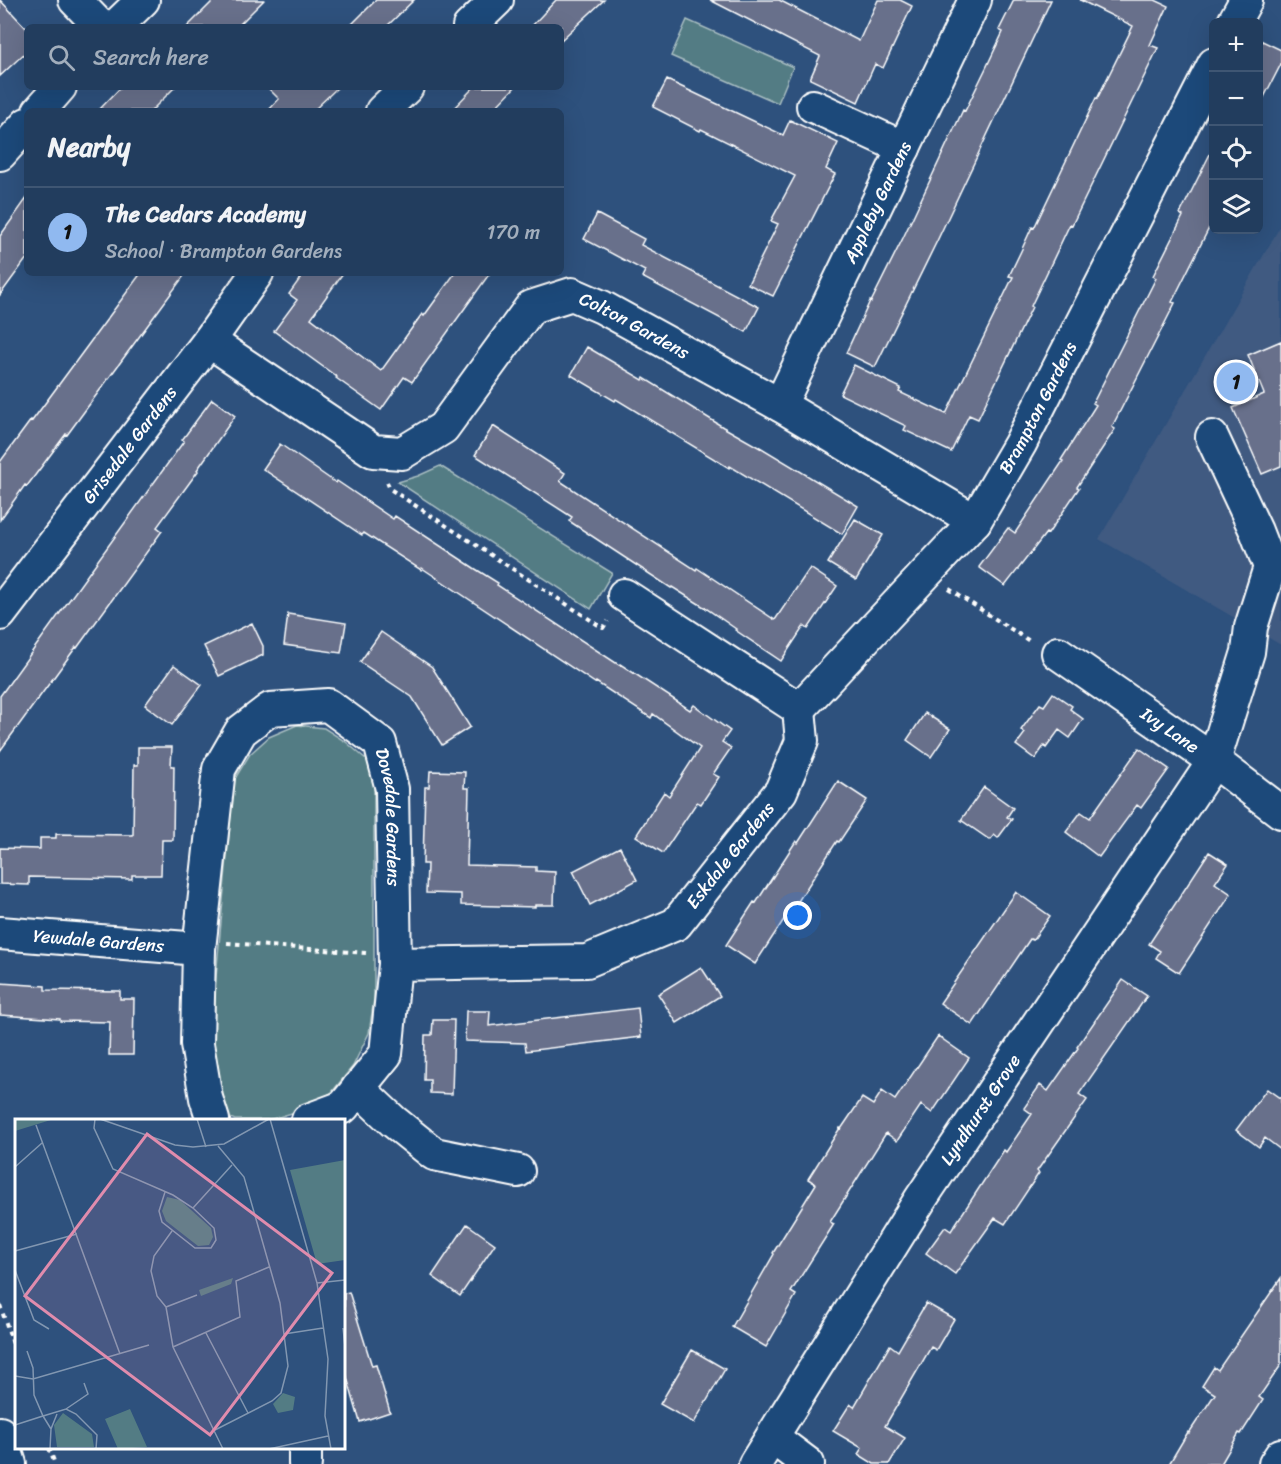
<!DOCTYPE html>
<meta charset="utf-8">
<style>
:root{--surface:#223d5e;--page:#2e4867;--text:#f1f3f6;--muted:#a2aebc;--line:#3f5673;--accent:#90b9f0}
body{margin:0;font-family:Sriracha,sans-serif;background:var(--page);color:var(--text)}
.controls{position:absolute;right:18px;top:18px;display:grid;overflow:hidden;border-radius:9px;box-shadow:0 6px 24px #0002}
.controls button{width:54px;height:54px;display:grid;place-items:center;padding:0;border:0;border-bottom:2px solid var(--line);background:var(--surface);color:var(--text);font:30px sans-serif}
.you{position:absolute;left:798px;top:916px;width:21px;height:21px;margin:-15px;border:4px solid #fff;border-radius:50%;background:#1a73e8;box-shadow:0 0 0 9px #1a73e833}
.badge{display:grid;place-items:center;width:39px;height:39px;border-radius:50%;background:var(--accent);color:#111;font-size:20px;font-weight:700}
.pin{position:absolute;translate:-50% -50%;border:3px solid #fff;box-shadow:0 2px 6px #0006}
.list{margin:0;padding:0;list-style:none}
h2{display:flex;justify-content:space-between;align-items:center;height:78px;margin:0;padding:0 24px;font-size:26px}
h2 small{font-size:20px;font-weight:400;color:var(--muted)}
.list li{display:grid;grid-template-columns:39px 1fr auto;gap:18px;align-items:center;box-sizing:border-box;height:90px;padding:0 24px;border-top:2px solid var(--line)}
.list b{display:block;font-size:22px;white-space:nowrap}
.list p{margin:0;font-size:20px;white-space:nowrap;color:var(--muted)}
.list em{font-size:20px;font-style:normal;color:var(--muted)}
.icon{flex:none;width:33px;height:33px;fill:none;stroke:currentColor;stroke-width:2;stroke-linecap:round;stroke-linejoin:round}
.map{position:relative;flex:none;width:1281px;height:1464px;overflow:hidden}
.search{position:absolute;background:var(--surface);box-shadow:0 6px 24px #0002;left:24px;top:24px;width:540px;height:66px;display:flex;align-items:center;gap:15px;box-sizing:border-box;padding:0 21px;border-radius:9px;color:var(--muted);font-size:22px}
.panel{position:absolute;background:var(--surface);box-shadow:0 6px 24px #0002;left:24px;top:108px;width:540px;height:168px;border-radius:9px}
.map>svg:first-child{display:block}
.built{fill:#3f5a81}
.green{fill:#537c84;stroke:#a9bec2;stroke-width:1.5}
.building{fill:#686f8b;stroke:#fff;stroke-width:1.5}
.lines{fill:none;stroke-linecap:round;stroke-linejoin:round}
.minor-casing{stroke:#fff;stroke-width:36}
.path{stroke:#fff;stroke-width:4;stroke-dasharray:4.5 4.5;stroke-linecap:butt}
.minor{stroke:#1f4a7a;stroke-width:32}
.labels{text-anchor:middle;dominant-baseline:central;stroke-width:4.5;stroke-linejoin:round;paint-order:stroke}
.street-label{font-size:18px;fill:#fff;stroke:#1f4a7a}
.inset-road{fill:none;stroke:#8297b1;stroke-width:1.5}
.view{fill:#e08cad;fill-opacity:0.15;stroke:#e08cad;stroke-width:3}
.inset-edge{fill:none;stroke:#fff;stroke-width:3}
</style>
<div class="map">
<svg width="1281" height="1464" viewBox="0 0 1281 1464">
<rect width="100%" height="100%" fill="#2e517d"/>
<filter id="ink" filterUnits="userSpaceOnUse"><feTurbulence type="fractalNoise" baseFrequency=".0167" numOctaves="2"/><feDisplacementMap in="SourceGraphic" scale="12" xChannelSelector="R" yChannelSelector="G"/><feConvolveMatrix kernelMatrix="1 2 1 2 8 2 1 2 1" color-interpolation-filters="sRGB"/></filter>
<g filter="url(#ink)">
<!-- built -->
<path class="built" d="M1281 225V645L1099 539Z"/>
<!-- green -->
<path class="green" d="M687 20 793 67 778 103 671 56Z
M440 466 612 573 591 609 398 482 418 476Z
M297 725 324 728 346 742 367 760 374 779V999L369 1033 353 1066 332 1092 308 1108 269 1120H235L230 1118 217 1091 210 1043 234 780 250 754 269 737Z"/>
<!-- building -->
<path class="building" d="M0 0 27 29V51L0 76Z
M214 0H264L237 27H187Z
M376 0H414L386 27H349Z
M556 0H604L561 40V27H531Z
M710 0H779L859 41 878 0H900L912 6 883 68 875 64 858 102 810 79 820 56Z
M1014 0H1051L937 241 875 367 846 353 870 301 871 302 903 238 963 110 965 111 986 68 1003 32 999 30Z
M1080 0H1155L1168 6 1150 45 1158 48 1072 225 1070 224 1031 306 1032 307 978 419 969 415 951 452 904 430 906 426 840 394 854 365 901 388 899 392 946 414 1013 277 1009 276 1021 251 1032 227 1034 228 1096 98 1097 99 1133 26Z
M1258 39 1281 50V64L1258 109Z
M667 80 783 135 790 120 838 143 826 169 835 174 773 296 748 284 778 224 771 221 795 176 701 129 700 131 653 107Z
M121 87H175L151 111H98Z
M267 87H338L313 111H268L279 99Z
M474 87H515L492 111H451Z
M1214 146V218L1172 302 1175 303 1112 427 1115 429 1077 487 1079 488 1048 534 1046 533 1005 586 979 567 1008 528 1015 533 1063 461 1061 460 1096 405 1093 403 1156 278 1153 276 1183 216 1180 214Z
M27 198V258L0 295V236Z
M597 214 644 239 641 245 759 307 746 332 642 277 645 271 584 239Z
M141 273H186L67 435 66 434 27 486 25 485 0 520V462L31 420 32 421Z
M304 273H343L311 318 381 371 422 314 424 316 455 273H490L412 382 404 377 381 410 336 378 337 377 274 331 297 300 289 294Z
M1281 341V466L1262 474 1233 408 1264 394 1248 355Z
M587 347 643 380 644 378 723 427 760 448V447L858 506 842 534 730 466 729 468 616 399 615 401 571 375Z
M212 399 235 416 197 470 198 471 157 527 162 531 77 648 76 647 0 751V696L184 441 182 440Z
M493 426 565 473 560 481 696 570 697 568 775 620 810 568 837 586 808 629 804 626 781 661 735 630 736 629 704 607 672 587 671 588 569 521 572 517 475 455Z
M280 444 336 483 337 481 393 519 395 516 474 568 498 583 497 585 619 665 620 664 690 710 694 705 730 731 722 742 731 748 713 774 719 777 701 804 697 802 663 853 636 836 664 792 669 796 700 748 653 714 651 718 596 682 595 683 422 568 421 570 364 533 362 535 263 469Z
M855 519 883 535 856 580 828 563Z
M288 614 346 623 341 653 284 645Z
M252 623 263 646V655L219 676 204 646Z
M381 632 432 667 470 727 442 745 412 697 360 662Z
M174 665 202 685 172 725 145 705Z
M1053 693 1072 706 1070 709 1083 719 1070 738 1059 730 1046 748 1044 746 1035 759 1016 745 1025 733 1021 730 1040 704 1044 706Z
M925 713 950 729 931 757 907 740Z
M138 747H172L171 766H174L173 840H162L161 875H132V879L29 877V885L0 884V848L40 849V838H56V834L133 835 134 765H138Z
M1139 748 1169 769 1141 808 1137 805 1099 857 1066 832 1081 812 1090 818Z
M430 771 465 772 464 788H469L467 865 536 867V871L555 872 554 905H535V907L461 905V894L426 893 427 864H423L425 787H429Z
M838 781 867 800 839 842 837 841 797 903 796 901 755 964 726 945 754 902 756 903 796 841 798 843Z
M984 787 1013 808 1007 817 1012 819 998 838 994 835 990 840 961 820Z
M620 847 637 880 590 905 573 871Z
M1209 852 1228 864 1215 883 1231 894 1179 973 1156 958 1160 951 1149 944Z
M1016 892 1050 916 1033 940 1030 939 972 1025 940 1003Z
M701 967 720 996 677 1023 658 994Z
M1123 980 1147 996 1079 1094 1087 1100 1037 1171 1039 1173 1005 1224 995 1218 955 1274 926 1253 945 1227 951 1231 1004 1150 1006 1152 1032 1114 1024 1108 1040 1085 1048 1091 1078 1048 1077 1047Z
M0 983 45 986V990L120 991V999H134L133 1055H109L110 1022 60 1021V1019L0 1015Z
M638 1008 641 1037 526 1051 525 1043 465 1041 466 1011H490L489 1026Z
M433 1020H454L452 1094 430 1093V1080H424L425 1035H432Z
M938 1036 969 1058 932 1113 921 1105 897 1141 886 1133 830 1222 834 1224 791 1292 796 1295 766 1347 732 1327 774 1254 773 1253 816 1184 808 1179 840 1128 841 1129 862 1098 873 1105 882 1091 895 1100Z
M1267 1089 1281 1099V1150L1265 1138 1259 1147 1236 1130Z
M467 1224 495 1244 460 1296 432 1276Z
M1281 1278V1365L1259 1397 1263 1400 1241 1434 1239 1433 1221 1464H1169L1188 1432 1189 1433 1215 1394 1202 1386 1214 1367 1218 1370Z
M349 1292 372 1366 376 1365 390 1412 360 1422 344 1367V1293Z
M926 1303 954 1319 936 1350 931 1347 885 1426 905 1438 889 1464H874L858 1454 862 1448 833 1431 850 1404 854 1407 890 1345 898 1351Z
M692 1350 725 1369 694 1423 660 1404Z"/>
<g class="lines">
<defs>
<g id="minor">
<path d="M75 0 101 27"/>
<path d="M1234 22 1246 0"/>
<path d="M115 27 143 0"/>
<path d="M469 27 497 0"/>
<path d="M813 106 904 148"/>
<path d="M39 111 60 87"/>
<path d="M382 111 407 87"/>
<path d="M0 154 27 124"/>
<path id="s1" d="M209 341 373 451 402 453 443 428 531 307 572 294 602 307 780 405 975 521"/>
<path id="s2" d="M780 405 975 0"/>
<path id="s3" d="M0 614 209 341 257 273"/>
<path id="s4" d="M1058 653 1214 761 1281 812"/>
<path id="s5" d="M799 709 975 521 1020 444 1214 64"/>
<path id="s6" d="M0 933 199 949"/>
<path id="s7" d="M395 964 587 961 676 924 781 791 802 741 799 709 624 595"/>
<path d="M358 1088 393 1121 434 1154 518 1171"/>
<path id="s8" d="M213 1120 206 1098 197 1044 199 949 219 769 241 731 270 709 328 705 380 743 392 789 395 964 386 1054 343 1107 308 1120"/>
<path d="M0 1433 10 1464"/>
<path d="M772 1437 808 1464"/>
<path d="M305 1448V1464"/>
<path id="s9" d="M755 1464 920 1200 1214 761 1248 652 1251 627 1270 567 1256 531 1212 437"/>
<path d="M1275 1464 1281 1455"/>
</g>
</defs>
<!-- minor casing -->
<use href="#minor" class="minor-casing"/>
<!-- path -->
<path class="path" d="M387 482 390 489 603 628 608 621
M949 589 1031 642
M227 943 366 953
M0 1305 16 1353
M49 1448 55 1464"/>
<!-- minor -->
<use href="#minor" class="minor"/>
</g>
</g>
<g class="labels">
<!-- street labels -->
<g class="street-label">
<text stroke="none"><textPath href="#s2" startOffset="225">Appleby Gardens</textPath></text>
<text stroke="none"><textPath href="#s1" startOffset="537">Colton Gardens</textPath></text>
<text stroke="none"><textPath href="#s5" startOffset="387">Brampton Gardens</textPath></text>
<text stroke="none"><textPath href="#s3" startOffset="213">Grisedale Gardens</textPath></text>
<text stroke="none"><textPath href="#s4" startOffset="136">Ivy Lane</textPath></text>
<text stroke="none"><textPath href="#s8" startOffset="632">Dovedale Gardens</textPath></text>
<text stroke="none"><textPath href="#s7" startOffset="376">Eskdale Gardens</textPath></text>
<text stroke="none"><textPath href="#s6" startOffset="99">Yewdale Gardens</textPath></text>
<text stroke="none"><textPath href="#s9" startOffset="420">Lyndhurst Grove</textPath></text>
</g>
</g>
<!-- overview -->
<g transform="translate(15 1119)">
<rect width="330" height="330" fill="#2e517d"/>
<path d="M0 0H39L0 12ZM330 41V141L302 145 275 51ZM152 78 165 81 196 109 198 118 194 126 183 127 151 102 147 92ZM218 159 216 165 186 177 184 171ZM268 274 280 278 278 291 263 294 258 285ZM115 290 132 328 103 330 90 300ZM48 294 77 315 79 328H42L39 306Z" fill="#537c84"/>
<path class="inset-road" d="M80 0 79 9 98 50 158 76 178 89 199 109 201 121 196 129H180L147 103 144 92 150 73M85 0 160 26 178 28 209 25 254 0M182 0 191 28M255 0 302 164 313 240 310 297 316 330M21 6 105 235M0 48 27 24M178 89 217 46M157 112 139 137 136 152 142 177 151 188 182 176M0 132 62 115M0 151 19 201 34 210M302 164 330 161M151 188 158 228 208 330M328 209 330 228M191 214 233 294M269 215 308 209M158 228 225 198 221 162 254 148M12 232 18 249 19 276 28 297 51 290 61 295 82 316 81 330M0 257 18 260 134 226M51 290 73 275 69 264M0 306 28 297 36 310M198 312 257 282 266 274 273 247 265 184 229 58 203 27M35 330 36 310 42 295M254 330 313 317"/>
<path class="view" d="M132 15 317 154 195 316 10 177Z"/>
<rect width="330" height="330" class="inset-edge"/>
</g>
</svg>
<div class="controls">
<button>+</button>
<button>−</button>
<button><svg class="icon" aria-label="locate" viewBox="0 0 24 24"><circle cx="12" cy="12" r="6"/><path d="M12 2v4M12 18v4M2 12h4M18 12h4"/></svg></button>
<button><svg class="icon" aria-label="layers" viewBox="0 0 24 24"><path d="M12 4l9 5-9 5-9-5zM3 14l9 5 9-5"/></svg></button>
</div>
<div class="you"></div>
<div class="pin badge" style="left:1236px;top:382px">1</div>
<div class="search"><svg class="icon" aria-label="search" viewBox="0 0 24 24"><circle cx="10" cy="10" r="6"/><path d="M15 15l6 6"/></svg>Search here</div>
<section class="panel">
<h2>Nearby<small></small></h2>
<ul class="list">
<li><span class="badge">1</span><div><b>The Cedars Academy</b><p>School · Brampton Gardens</p></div><em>170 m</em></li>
</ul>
</section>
</div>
